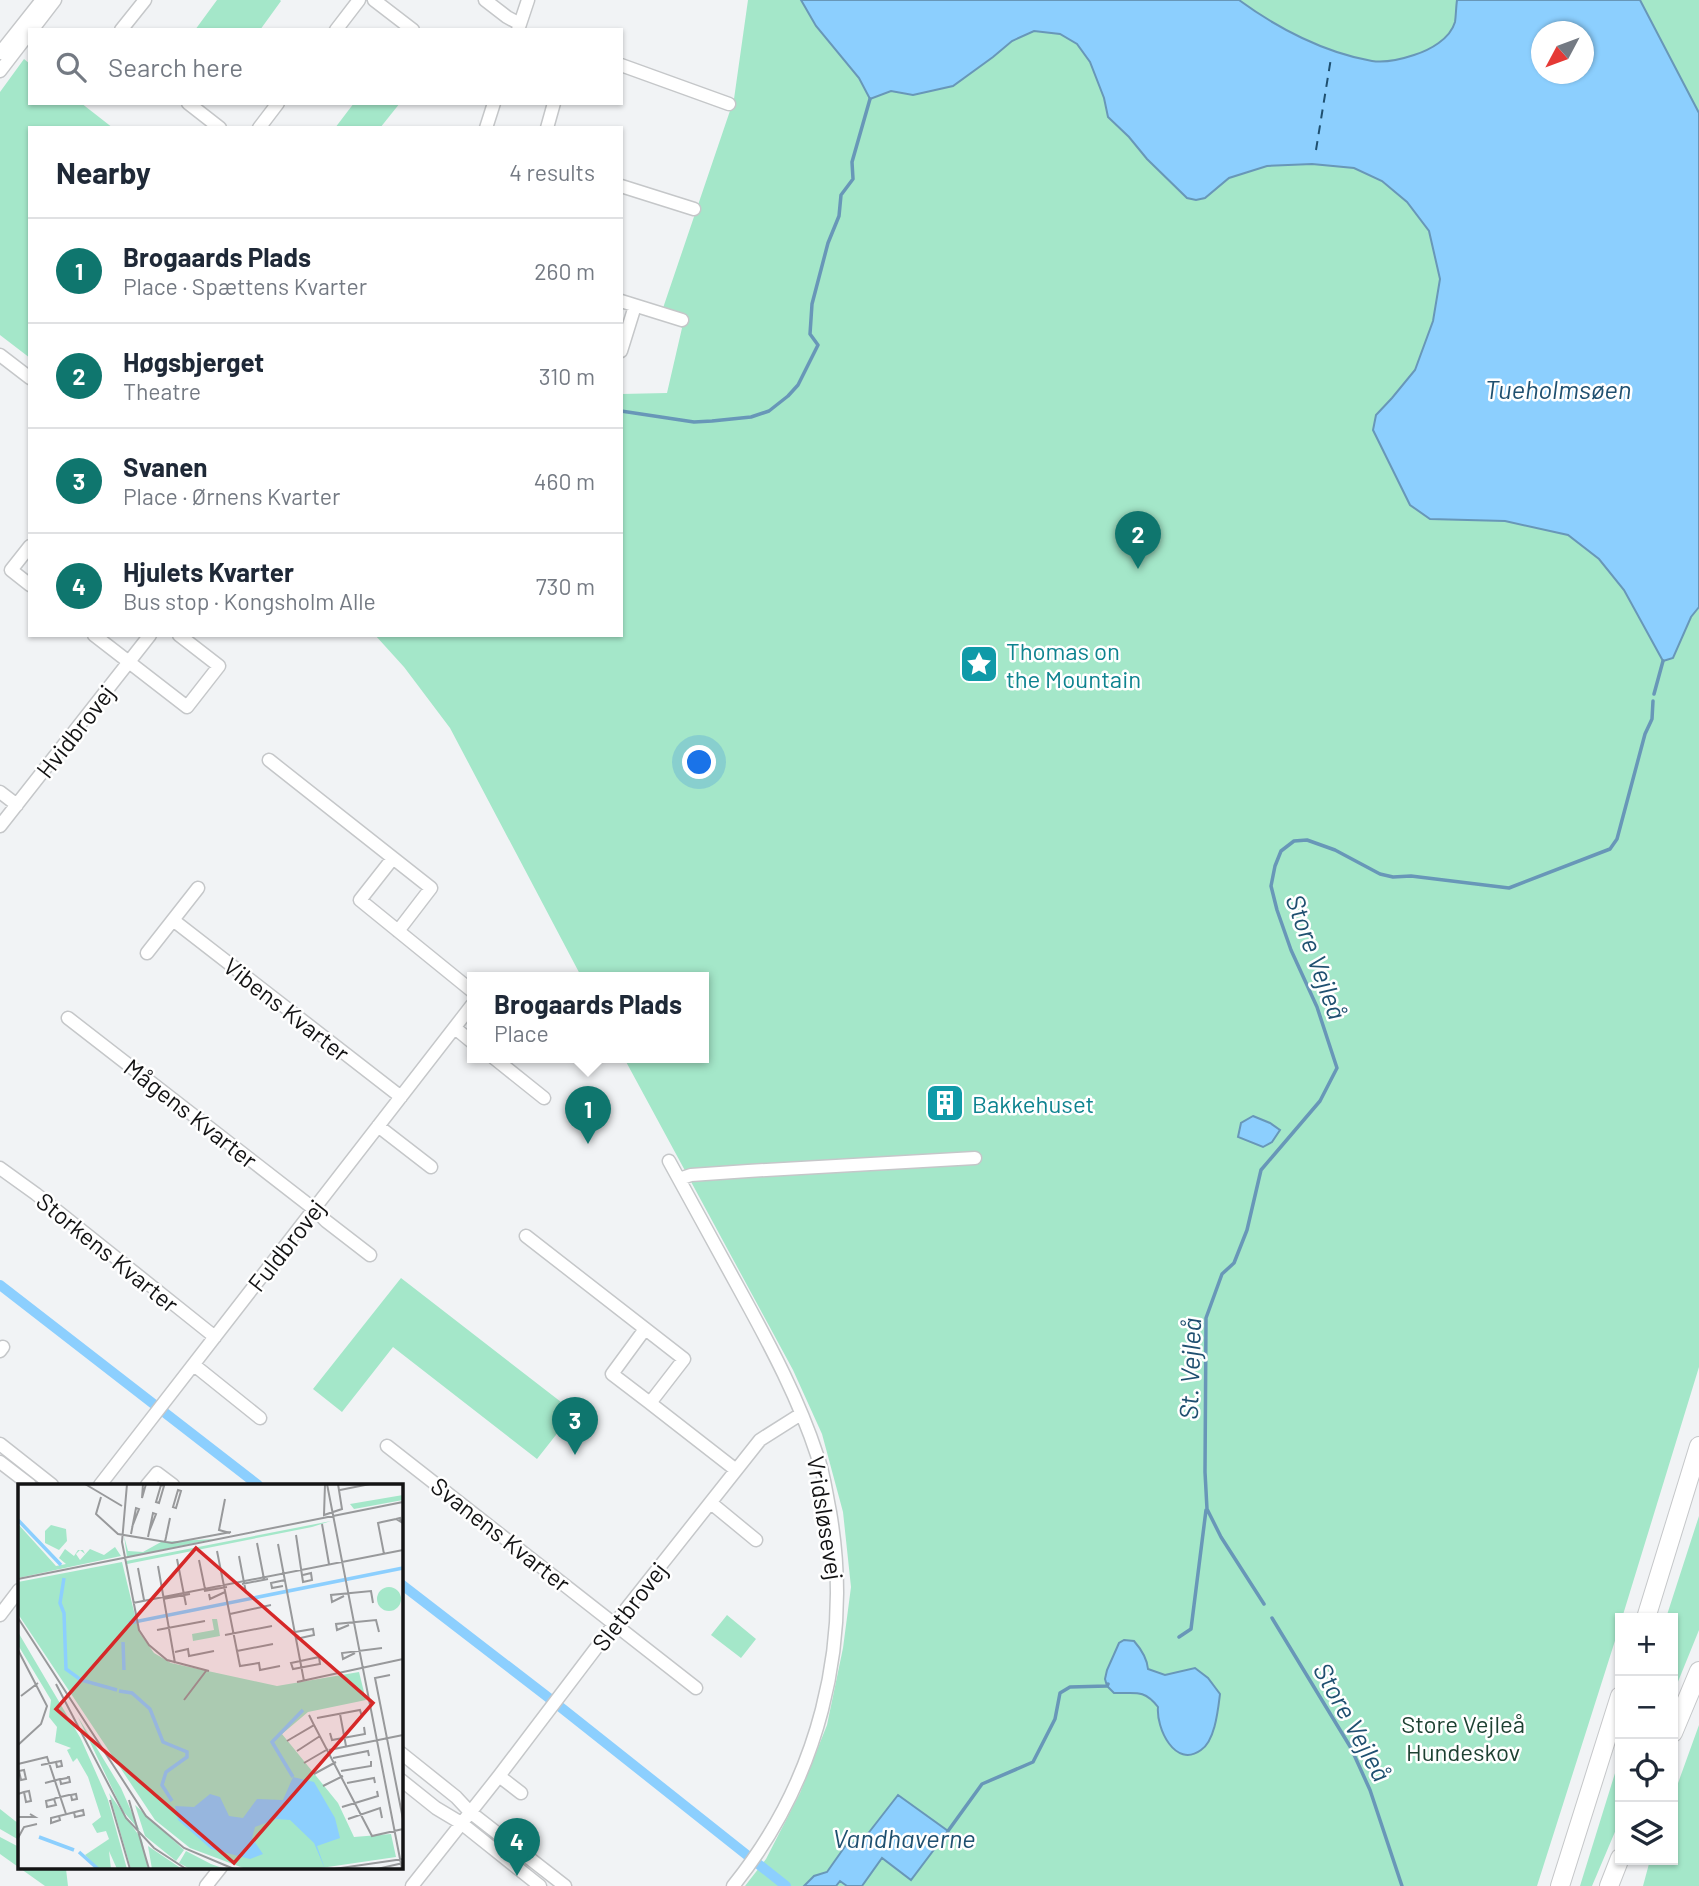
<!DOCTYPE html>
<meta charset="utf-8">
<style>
:root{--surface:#fff;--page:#f6f6f7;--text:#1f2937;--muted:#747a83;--line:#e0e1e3;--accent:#0f766e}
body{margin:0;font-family:Barlow,sans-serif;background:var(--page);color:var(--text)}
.controls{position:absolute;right:21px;bottom:21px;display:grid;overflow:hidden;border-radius:0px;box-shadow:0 2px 5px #0004}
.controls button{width:63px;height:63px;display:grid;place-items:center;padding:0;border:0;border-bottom:2px solid var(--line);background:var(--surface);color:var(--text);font:35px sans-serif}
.compass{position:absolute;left:1531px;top:21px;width:63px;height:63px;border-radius:50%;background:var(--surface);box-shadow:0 2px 5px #0004;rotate:229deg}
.you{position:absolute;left:700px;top:763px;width:24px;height:24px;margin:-18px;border:5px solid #fff;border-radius:50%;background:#1a73e8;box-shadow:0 0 0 10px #1a73e833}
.badge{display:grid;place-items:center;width:46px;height:46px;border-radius:50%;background:var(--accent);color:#fff;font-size:23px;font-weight:700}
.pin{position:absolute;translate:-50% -58px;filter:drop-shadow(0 2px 4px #0008)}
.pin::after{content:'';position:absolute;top:37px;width:24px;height:21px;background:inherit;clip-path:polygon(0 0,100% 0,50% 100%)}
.popup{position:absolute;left:467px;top:972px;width:242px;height:91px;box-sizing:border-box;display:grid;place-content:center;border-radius:0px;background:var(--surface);filter:drop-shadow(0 2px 5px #0005);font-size:23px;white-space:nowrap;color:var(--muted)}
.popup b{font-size:26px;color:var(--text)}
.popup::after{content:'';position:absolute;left:50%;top:100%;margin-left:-14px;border:14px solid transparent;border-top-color:var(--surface)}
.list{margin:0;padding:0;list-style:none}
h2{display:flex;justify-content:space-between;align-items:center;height:91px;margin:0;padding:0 28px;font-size:30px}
h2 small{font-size:23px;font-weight:400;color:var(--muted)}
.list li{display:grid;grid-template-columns:46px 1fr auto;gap:21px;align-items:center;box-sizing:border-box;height:105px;padding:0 28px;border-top:2px solid var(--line)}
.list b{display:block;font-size:26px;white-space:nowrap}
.list p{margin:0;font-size:23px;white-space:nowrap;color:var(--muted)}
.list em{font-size:23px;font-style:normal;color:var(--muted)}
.icon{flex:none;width:38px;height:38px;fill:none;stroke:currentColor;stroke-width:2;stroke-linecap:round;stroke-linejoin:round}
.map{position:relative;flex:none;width:1699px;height:1886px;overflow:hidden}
.search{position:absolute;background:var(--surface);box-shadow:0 2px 5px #0004;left:28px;top:28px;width:595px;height:77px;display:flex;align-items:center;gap:18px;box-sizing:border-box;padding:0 24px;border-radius:0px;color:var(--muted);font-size:26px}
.panel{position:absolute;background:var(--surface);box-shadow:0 2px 5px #0004;left:28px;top:126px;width:595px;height:511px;border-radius:0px}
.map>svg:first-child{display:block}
.green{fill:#a4e7c9;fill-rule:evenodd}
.water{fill:#8ccffe;stroke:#6897b8;stroke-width:2;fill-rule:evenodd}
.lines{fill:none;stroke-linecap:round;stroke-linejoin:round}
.stream{stroke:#6897b8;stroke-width:3.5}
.canal{stroke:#8ccffe;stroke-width:10}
.ferry{stroke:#1f5070;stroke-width:2;stroke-dasharray:9 7;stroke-linecap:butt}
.minor-casing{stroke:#c5c7c9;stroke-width:15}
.highway-casing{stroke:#c5c7c9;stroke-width:20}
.minor{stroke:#fff;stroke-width:12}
.highway{stroke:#fff;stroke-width:18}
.labels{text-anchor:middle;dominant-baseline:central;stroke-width:5;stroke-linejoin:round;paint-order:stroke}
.culture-label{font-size:24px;fill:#0d838f;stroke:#fff;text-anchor:start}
.street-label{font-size:24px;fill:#131314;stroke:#fff}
.park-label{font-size:24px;fill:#1d4132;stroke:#fff}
.water-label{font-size:26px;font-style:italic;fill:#1f5070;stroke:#fff}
.inset-river{fill:none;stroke:#8ccffe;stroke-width:3.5}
.inset-road{fill:none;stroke:#98999b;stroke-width:2}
.view{fill:#d62828;fill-opacity:0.15;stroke:#d62828;stroke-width:3.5}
.inset-edge{fill:none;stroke:#131314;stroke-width:3.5}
</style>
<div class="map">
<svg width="1699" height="1886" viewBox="0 0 1699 1886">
<rect width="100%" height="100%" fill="#f1f3f5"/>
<!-- green -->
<path class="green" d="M217 0H280L281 1 260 30H195Z
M748 0H1699V1367L1622 1618H1620V1625L1537 1886H745L766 1859 800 1793 827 1725 843 1648 851 1587 843 1512 822 1434 793 1370 624 1058H704V978H582L450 728 404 667 375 635H621V394L667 393 682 328 662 311 734 99ZM1542 32H1584V74H1542Z
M24 59 30 64V103H81L113 128H30V358L0 335V92Z
M354 103H400L380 128H335Z
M401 1278 574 1412 537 1459 393 1347 342 1412 313 1389Z
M1699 1516V1630L1673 1694V1618H1666Z
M727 1615 756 1639 741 1658 711 1635Z
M1699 1725V1886H1643L1650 1860H1673V1797Z
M1620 1757V1820L1592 1886H1580Z
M0 1809 19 1824V1840L0 1829Z
M0 1837 19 1847V1867H61L66 1869 68 1886H45L0 1854Z"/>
<!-- water -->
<path class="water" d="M801 0H1239C1277 28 1325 53 1372 61 1385 63 1402 59 1414 55 1430 50 1450 39 1455 22 1456 15 1456 7 1457 0H1640L1699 113V607L1691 617 1673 658 1663 661 1624 590 1599 559 1568 535 1505 521 1430 519 1410 505 1373 430 1376 415 1392 398 1415 370 1433 321 1440 279 1429 231 1407 202 1382 181 1354 168 1312 164 1267 166 1229 178 1205 198 1196 200 1187 198 1147 159 1129 137 1108 117 1104 98 1090 62 1077 44 1060 34 1034 31 1012 41 993 57 953 86 913 95 891 91 870 99 859 78 816 26ZM1542 32H1584V74H1542Z
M1253 1116 1270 1123 1280 1130 1272 1142 1263 1147 1238 1137 1241 1123Z
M1124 1640 1134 1641C1141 1649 1147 1658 1148 1669L1165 1675 1195 1668 1208 1678 1220 1694C1218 1710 1215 1741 1201 1750 1175 1769 1156 1728 1158 1707 1143 1688 1134 1694 1114 1693L1107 1686 1105 1679 1107 1670 1119 1643Z
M898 1795 948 1831 911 1880 882 1858 862 1886H847L840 1881 836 1886H804L814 1876 827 1872 846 1845 863 1840Z"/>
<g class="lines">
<!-- stream -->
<path class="stream" d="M621 411 694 422 712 421 751 417 769 411 788 396 798 385 818 345 810 334 812 304 828 243 839 216 841 195 853 179 852 162 870 99
M1654 694 1663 661
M1264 1604 1221 1537 1207 1509 1205 1472 1206 1318 1222 1274 1234 1263 1247 1230 1261 1170 1320 1101 1337 1068 1317 1007 1291 950 1277 910 1271 886 1275 866 1281 851 1294 841 1307 840 1335 850 1380 874 1393 877 1411 876 1509 888 1610 849 1617 839 1645 734 1652 719 1653 701
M1272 1618 1351 1748 1370 1790 1402 1886
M1179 1637 1191 1629 1206 1510
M948 1831 982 1784 1033 1762 1055 1719 1060 1693 1070 1687 1107 1686 1108 1684"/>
<!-- canal -->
<path class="canal" d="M0 1285 258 1485
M401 1584 549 1698 786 1886"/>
<!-- ferry -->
<path class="ferry" d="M1316 150 1331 58"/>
<defs>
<path id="minor" d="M374 0 413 30
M485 0 507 17 520 24
M32 30 55 0
M121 30 145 0
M336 30 359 0
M518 30 528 0
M0 53 42 0
M621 65 729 104
M0 71 30 32
M188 103 220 128
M259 128 278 103
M486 128 494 103
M547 128 554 103
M621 186 694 209
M621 301 682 320
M621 351 635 306
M0 355 30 378
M30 546 11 570 30 585
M94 635 187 707 219 666 179 635
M269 760 393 858 360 900 472 991
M0 792 17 805
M0 826 150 635
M393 858 431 888 398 931
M173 920 401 1097
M147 953 198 888
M68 1018 314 1209 326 1221 370 1255
M455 1028 472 1042
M494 1058 544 1098
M378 1126 431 1167
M669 1161C694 1206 718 1251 743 1296 771 1347 799 1400 817 1455 824 1473 826 1493 830 1512 853 1645 818 1781 733 1886
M0 1168 36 1194 215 1337
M679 1179 691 1175 748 1171 975 1158
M526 1236 684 1359 650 1403 736 1470
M645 1329 612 1374 650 1403
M0 1351 3 1347
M194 1365 260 1418
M0 1444 52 1485
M387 1446 696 1688
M0 1462 30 1485
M100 1485 472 1005
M147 1485 157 1473 173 1485
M711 1503 756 1540
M0 1615 19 1590
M401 1753 456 1797 470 1812 565 1886
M499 1776 521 1793
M401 1780 436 1808 461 1823 540 1886
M206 1886 221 1867
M412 1886 499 1776 615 1623 760 1440 801 1414"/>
<path id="highway" d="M1646 1618 1699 1446
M1673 1733 1699 1671
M1560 1886 1620 1696
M1609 1886 1620 1858"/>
</defs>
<!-- minor casing -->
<use href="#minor" class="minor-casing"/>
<!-- highway casing -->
<use href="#highway" class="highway-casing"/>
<!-- minor -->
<use href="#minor" class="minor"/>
<!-- highway -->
<use href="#highway" class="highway"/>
</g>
<!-- icons -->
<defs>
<symbol id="sight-square" viewBox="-11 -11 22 22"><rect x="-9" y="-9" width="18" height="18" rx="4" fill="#0f9aa8" stroke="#fff"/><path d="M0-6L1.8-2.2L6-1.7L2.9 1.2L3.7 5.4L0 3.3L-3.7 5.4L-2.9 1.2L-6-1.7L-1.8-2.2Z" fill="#fff"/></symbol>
<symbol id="building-square" viewBox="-11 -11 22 22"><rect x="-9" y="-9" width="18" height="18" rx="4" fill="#0f9aa8" stroke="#fff"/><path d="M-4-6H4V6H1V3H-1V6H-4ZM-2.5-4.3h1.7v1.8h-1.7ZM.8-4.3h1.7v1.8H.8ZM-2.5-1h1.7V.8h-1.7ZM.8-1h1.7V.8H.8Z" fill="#fff"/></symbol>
</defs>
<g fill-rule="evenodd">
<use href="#sight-square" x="957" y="642" width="44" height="44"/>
<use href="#building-square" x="923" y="1081" width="44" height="44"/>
</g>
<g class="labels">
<!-- culture labels -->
<g class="culture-label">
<text x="1006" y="650">Thomas on<tspan x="1006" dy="28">the Mountain</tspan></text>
<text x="972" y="1103">Bakkehuset</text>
</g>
<!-- street labels -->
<g class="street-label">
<text transform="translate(75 731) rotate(-52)">Hvidbrovej</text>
<text transform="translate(287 1009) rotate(38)">Vibens Kvarter</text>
<text transform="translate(191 1113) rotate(38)">Mågens Kvarter</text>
<text transform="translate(286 1245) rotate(-52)">Fuldbrovej</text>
<text transform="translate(108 1252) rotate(39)">Storkens Kvarter</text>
<text transform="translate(826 1518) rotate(81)">Vridsløsevej</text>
<text transform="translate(501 1534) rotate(38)">Svanens Kvarter</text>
<text transform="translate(629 1606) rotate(-52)">Sletbrovej</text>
</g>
<!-- park labels -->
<g class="park-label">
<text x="1463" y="1723">Store Vejleå<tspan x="1463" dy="28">Hundeskov</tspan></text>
</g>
<!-- water labels -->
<g class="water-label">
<text x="1558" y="388">Tueholmsøen</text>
<text transform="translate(1317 956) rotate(70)">Store Vejleå</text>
<text transform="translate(1189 1369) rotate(-88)">St. Vejleå</text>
<text transform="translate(1353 1721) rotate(61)">Store Vejleå</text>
<text x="904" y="1837">Vandhaverne</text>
</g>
</g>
<!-- overview -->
<g transform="translate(18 1484)">
<rect width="385" height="385" fill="#f1f3f5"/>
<path d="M385 11V16L336 25 332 20ZM313 37 294 43 109 80 108 77ZM0 40 38 82 48 80 41 74 47 65 56 72 60 66H65L67 70 62 66 58 70 62 76 72 65 86 71 97 63 103 72 0 94ZM33 41 48 45 49 57 41 66 27 59V47ZM106 52 110 67 125 68 143 58 196 55 109 73ZM104 78 121 148 136 169 153 179 259 202 341 188 348 216 290 228 264 250 320 319 336 353 373 350 378 373 296 385H228L172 364 137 336 0 130V98ZM359 115a12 12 0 1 1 24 0a12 12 0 1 1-24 0ZM194 135H199L202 152 175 157 174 150 196 146ZM0 148 63 255 90 316 109 385H99L91 367 93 385H81L67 371 91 355 88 347 79 349 74 340 83 333 70 293 59 274 55 278 49 266 53 264 37 258 39 243 31 233 33 216 0 161ZM60 233 103 304 122 347 105 327ZM91 309 124 356 130 385H113ZM117 321 166 366 158 377 127 352ZM130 362 164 385H134ZM168 367 193 380 207 385H172L161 379Z" fill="#a4e7c9"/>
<path d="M275 293 296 298 317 334 322 354 299 362 307 385 296 359 272 336 258 335 237 343 234 354 245 370 232 375 193 365 160 336 157 322 176 323 192 310 202 313 211 332 225 334 239 315 265 316Z" fill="#8ccffe"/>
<path class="inset-river" d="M0 36 43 81M46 94 42 119 46 129 48 185 63 196 99 206M111 139 385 84M105 158 106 186M101 207 114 209 132 225 145 258 169 268V273L148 288 144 301 154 317M275 293 254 258 285 226M21 353 56 366M61 368 80 385"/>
<path class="inset-road" d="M67 0 104 22M109 0 104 58 121 146 131 161 149 176 191 187M125 0 124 14 128 0M307 0 306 31 324 25 320 0M309 0 384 385M143 1 146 2 141 19 138 18ZM160 6 163 7 158 24 155 23ZM322 6 352 0M83 13 78 30 100 50 154 59 213 48M207 15 201 46 212 49M304 40 311 80M113 50 118 24 121 25 114 43M278 51 285 98 294 96 293 89 285 91M130 53 135 29 138 30 131 48M147 58 152 34 148 53M239 59 246 95M260 60 286 197M199 67 222 182 241 179 242 186 262 182M366 70 360 39 364 38 378 35 382 34 383 38 378 35M221 72 228 109M159 75 168 121M181 76 187 105M140 82 157 179M120 84 126 116M0 95 385 18M224 100 250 95M265 102 254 104 253 99 267 96M186 107 209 103M191 110 192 115 207 108M326 112 314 118 313 111 353 107 355 119M145 115 172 110M115 119 385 66M212 130 253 121M0 134 128 332 166 364 216 385M331 141 319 146 318 140 358 136 361 148M139 146 187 137M277 148 295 145 296 151 278 155M207 151 254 142M0 166 29 222 23 240 0 261M219 167 255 160M157 168 170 165 171 172 196 167M337 169 325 175 324 169 364 164M301 173 302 180 275 185 273 179ZM372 191 357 194 385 335M279 198 385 175M38 200 108 334 136 364 168 385M3 212 20 199M166 216 188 187M322 230 328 262M299 234 342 226 344 233M296 241 354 352 385 345M312 249 314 256 347 250 346 243M269 257 296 241 291 231M311 266 385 251M279 267 302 252M315 274 350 267 351 272M286 279 310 265M0 280 29 273 48 330M23 281 38 278 39 283 44 282 43 277 38 278M0 287H1L6 286 8 295 3 296 1 287M323 287 353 282V277M296 290 318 278M27 299 42 295H44L49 294 50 293H51L52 298 43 300 42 295M329 299 356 294 357 299M305 302 325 292M0 310 6 308 11 307 13 317 8 318 6 308M36 315 38 321 29 323 28 317 36 315 38 314 51 311H53L58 310 59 315 54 316 53 311M92 316 112 385M111 316 131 385M324 323 360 312 359 307M41 332 42 336 33 339V334L65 326 66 331 57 333 56 328M0 333H17L12 330M330 335 362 324 364 334M0 354 6 343 19 340M316 385 385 375M359 385 385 379"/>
<path class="view" d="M178 64 355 219 216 379 38 225Z"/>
<rect width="385" height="385" class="inset-edge"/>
</g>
</svg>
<div class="controls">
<button>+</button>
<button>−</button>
<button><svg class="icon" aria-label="locate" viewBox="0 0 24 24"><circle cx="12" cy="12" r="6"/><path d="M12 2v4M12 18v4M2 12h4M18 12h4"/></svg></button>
<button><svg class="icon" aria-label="layers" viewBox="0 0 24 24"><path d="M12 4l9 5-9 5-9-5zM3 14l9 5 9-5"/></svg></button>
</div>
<svg class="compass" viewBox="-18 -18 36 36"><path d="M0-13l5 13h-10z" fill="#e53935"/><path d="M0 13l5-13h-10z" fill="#747a83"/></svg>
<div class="you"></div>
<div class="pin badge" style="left:588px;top:1144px">1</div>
<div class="popup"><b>Brogaards Plads</b>Place</div>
<div class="pin badge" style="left:1138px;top:569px">2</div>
<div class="pin badge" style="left:575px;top:1455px">3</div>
<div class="pin badge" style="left:517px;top:1876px">4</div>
<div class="search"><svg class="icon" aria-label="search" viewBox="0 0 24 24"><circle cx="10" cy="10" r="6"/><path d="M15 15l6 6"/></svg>Search here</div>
<section class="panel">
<h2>Nearby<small>4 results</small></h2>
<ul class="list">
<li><span class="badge">1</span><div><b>Brogaards Plads</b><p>Place · Spættens Kvarter</p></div><em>260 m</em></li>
<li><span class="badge">2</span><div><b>Høgsbjerget</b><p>Theatre</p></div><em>310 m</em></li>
<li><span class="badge">3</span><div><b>Svanen</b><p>Place · Ørnens Kvarter</p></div><em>460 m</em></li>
<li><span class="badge">4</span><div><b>Hjulets Kvarter</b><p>Bus stop · Kongsholm Alle</p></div><em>730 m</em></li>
</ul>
</section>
</div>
